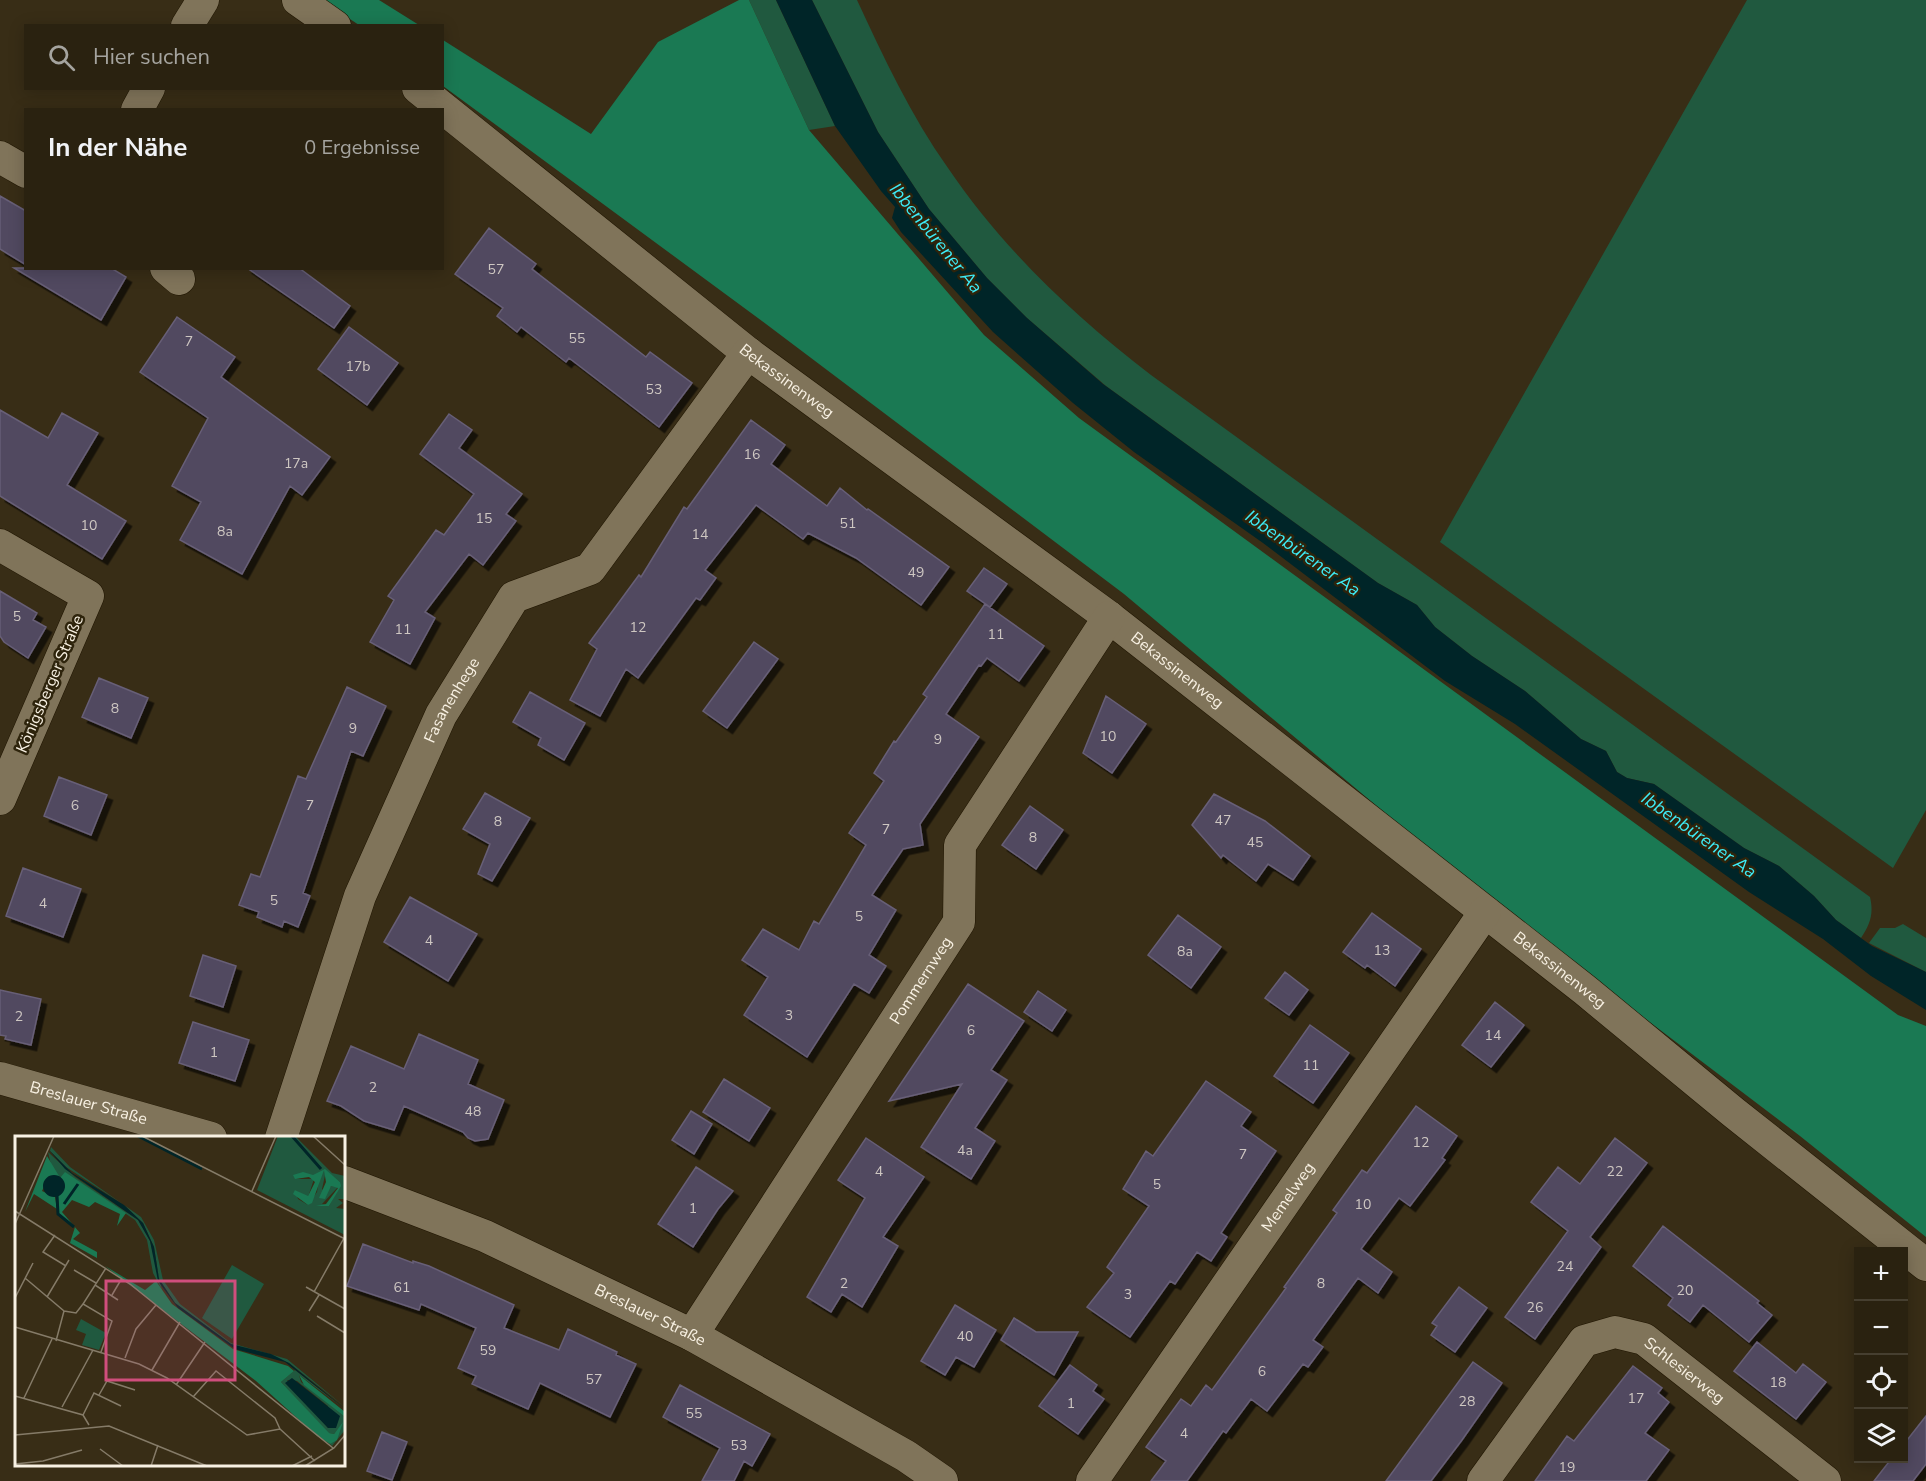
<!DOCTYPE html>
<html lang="de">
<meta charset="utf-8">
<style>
:root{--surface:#2a2210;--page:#322a19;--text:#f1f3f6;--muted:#a5a49f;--line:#463f30}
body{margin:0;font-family:"Nunito Sans",sans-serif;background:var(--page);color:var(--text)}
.controls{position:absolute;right:18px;bottom:18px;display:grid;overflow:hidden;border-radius:0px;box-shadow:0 3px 15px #0003}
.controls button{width:54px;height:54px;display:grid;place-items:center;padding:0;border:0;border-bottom:2px solid var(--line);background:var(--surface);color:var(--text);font:30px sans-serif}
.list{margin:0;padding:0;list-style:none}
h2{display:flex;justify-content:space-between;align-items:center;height:78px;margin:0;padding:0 24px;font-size:26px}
h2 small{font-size:20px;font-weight:400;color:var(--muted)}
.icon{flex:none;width:33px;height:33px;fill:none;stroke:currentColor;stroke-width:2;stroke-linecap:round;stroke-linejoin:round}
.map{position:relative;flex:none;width:1926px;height:1481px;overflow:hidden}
.search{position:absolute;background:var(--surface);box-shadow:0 3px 15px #0003;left:24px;top:24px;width:420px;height:66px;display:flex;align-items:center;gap:15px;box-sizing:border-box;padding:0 21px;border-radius:0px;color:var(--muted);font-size:22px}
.panel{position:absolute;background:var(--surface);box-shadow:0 3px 15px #0003;left:24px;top:108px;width:420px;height:162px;border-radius:0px}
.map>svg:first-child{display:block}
.green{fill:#20593f}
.forest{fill:#1a7953}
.water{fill:#002528}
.building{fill:#514961;stroke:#675f77;stroke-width:1.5;filter:url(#shadow)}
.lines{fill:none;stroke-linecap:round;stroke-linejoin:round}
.street-casing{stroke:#1f1501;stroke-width:33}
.street{stroke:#80745a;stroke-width:32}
.labels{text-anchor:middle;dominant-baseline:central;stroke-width:5;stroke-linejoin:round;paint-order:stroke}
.number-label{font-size:14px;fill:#cec7c2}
.street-label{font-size:16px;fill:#f8f1e3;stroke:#2e240c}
.water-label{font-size:18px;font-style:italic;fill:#3decf7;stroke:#2e240c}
.inset-river{fill:none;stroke:#002528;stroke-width:3}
.inset-road{fill:none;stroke:#857b68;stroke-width:1.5}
.view{fill:#d04e7d;fill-opacity:0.15;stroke:#d04e7d;stroke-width:3}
.inset-edge{fill:none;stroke:#f8f1e3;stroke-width:3}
</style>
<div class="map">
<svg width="1926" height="1481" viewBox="0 0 1926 1481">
<defs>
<filter id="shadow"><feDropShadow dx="5.5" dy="5.5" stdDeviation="0" flood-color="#0009"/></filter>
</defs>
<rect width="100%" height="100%" fill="#382d16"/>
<!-- green -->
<path class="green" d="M749 0H776L835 126 809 130Z
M812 0H857C884 58 911 116 948 168 1003 249 1074 316 1151 375L1870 897C1874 914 1870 924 1861 938L1836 920 1814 896 1779 866 1744 848 1654 784 1627 778 1617 772 1606 751 1581 739 1525 691 1472 656 1435 627 1417 605 1378 583 1106 386 1027 318 987 278 929 209 878 132Z
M1747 0H1926V810L1893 868 1440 542Z
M1903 924 1926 938V972L1869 943 1880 928H1895Z"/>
<!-- forest -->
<path class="forest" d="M321 0H379L419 25H359Z
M739 0H749L809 130 984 335 1079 418 1898 1015 1926 1026V1237L1800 1136 1490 901 1124 594 766 324 443 86V40L591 134 658 42Z"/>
<!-- water -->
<path class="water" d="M776 0H812L878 132 929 209 987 278 1027 318 1103 384 1378 583 1417 605 1435 627 1472 656 1525 691 1581 739 1606 751 1617 772 1627 778 1654 784 1744 848 1779 866 1814 896 1836 920 1872 946 1926 972V1010L1871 976 1823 939 1749 892 1515 724 1445 681 1263 543 1134 452 1073 403 993 332 901 232 892 218 895 207 881 191 835 126Z"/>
<!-- building -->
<path class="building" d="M0 196 26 211V265L0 249Z
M489 228 536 264 532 269 646 357 650 352 692 383 659 427 569 358 566 362 521 327 517 332 497 316 503 308 455 274Z
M14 268H111L126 277 101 320Z
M247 268H299L350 306 334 328Z
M177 317 235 357 221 377 330 457 302 495 290 486 242 574 180 540 201 502 172 486 208 418 140 372Z
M349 327 398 363 367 405 318 369Z
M0 410 48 438 62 413 98 433 67 485 126 521 102 559 0 496Z
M449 414 472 430 459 448 522 494 506 514 516 521 483 565 469 554 425 612 435 618 410 664 370 642 394 600 388 596 436 530 444 535 474 494 420 454Z
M751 420 785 445 771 464 827 506 840 488 867 510 868 509 949 567 921 605 856 558 808 533 803 539 756 505 705 570 716 578 700 600 696 598 638 678 626 669 600 716 570 700 597 649 589 643 639 575 641 577 684 507 687 509Z
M984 568 1007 584 990 607 967 591Z
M0 591 37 613 33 620 46 627 28 658 4 642 0 636Z
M985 604 1044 646 1019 681 987 658 981 666 979 665 946 714 979 737 920 824 923 845 903 849 872 895 896 910 869 955 886 966 869 993 854 984 807 1057 744 1015 768 977 742 960 763 929 799 950 814 921 819 924 866 845 849 833 884 781 874 773 894 741 896 742 927 697 923 694Z
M754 642 778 659 727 728 703 711Z
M99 678 148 698 131 738 82 717Z
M347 687 386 706 363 756 351 751 303 893 310 896 298 927 284 921 282 927 257 917 259 912 239 905 251 874 260 877 298 776 306 779Z
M530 692 585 723 564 760 538 745 541 738 513 722Z
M1106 696 1146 724 1112 773 1083 753Z
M59 777 107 795 91 835 44 816Z
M485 793 530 818 492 881 478 874 490 844 463 829Z
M1214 794 1265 821 1310 856 1293 880 1268 864 1256 881 1223 855 1221 858 1192 825Z
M1030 806 1063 830 1036 869 1002 845Z
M23 868 81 889 63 937 6 916Z
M410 897 477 934 448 981 384 942Z
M1372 913 1421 949 1395 986 1367 965 1365 968 1343 952Z
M1178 915 1221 947 1191 988 1148 955Z
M203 955 236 966 223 1007 190 996Z
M1285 972 1308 990 1289 1015 1265 998Z
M968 984 1024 1021 991 1070 1007 1080 975 1128 995 1141 971 1179 921 1147 962 1084 889 1101Z
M0 990 41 999 31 1045 5 1039 6 1036 0 1035Z
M1038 991 1066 1010 1052 1031 1024 1012Z
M1495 1002 1524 1025 1491 1067 1462 1045Z
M193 1022 249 1040 235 1081 179 1063Z
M1310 1025 1349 1053 1313 1103 1274 1076Z
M419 1034 478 1060 468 1084 504 1100 488 1139 475 1141 468 1138 463 1132 404 1106 394 1130 364 1121 341 1106 327 1101 351 1046 404 1069Z
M724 1079 770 1108 749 1141 703 1112Z
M1206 1081 1251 1112 1241 1126 1276 1151 1221 1233 1227 1237 1211 1261 1197 1252 1175 1284 1170 1281 1130 1337 1087 1307 1114 1273 1107 1267 1149 1206 1123 1189 1146 1151 1153 1156Z
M1416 1106 1457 1136 1442 1158 1445 1160 1410 1206 1399 1198 1361 1249 1392 1272 1378 1293 1358 1278 1313 1340 1323 1347 1308 1367 1303 1364 1267 1411 1251 1399 1226 1433 1223 1431 1187 1481H1151L1166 1461 1146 1447 1181 1399 1191 1406 1206 1385 1212 1390 1286 1288 1284 1287 1337 1213 1333 1210 1362 1170 1367 1173Z
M691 1111 712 1124 694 1154 672 1140Z
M866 1138 924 1177 883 1237 898 1246 862 1307 842 1294 831 1312 807 1297 865 1198 838 1180Z
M1615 1138 1647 1163 1590 1237 1601 1247 1535 1339 1505 1317 1568 1231 1531 1202 1558 1167 1580 1184Z
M696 1167 733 1191 718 1209 693 1247 658 1224Z
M1663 1226 1759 1301 1757 1303 1772 1315 1749 1342 1703 1305 1690 1322 1668 1305 1673 1298 1633 1266Z
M363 1244 413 1263V1261L429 1266 514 1305 504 1328 559 1350 568 1329 617 1352 616 1355 636 1364 610 1417 540 1383 528 1409 472 1384 476 1376 458 1368 476 1328 421 1304 419 1310 347 1286Z
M1459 1287 1487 1308 1455 1352 1431 1335 1437 1326 1432 1323Z
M955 1305 996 1330 974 1367 956 1357 945 1375 921 1361Z
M1014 1318 1036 1332H1078L1054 1375 1001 1340Z
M1757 1342 1796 1373 1803 1364 1826 1382 1796 1419 1734 1371Z
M1473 1362 1502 1383 1462 1440 1431 1481H1386Z
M1070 1365 1097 1385 1093 1391 1104 1399 1078 1434 1039 1406Z
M1633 1366 1662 1388 1658 1393 1669 1402 1645 1433 1669 1450 1646 1481H1535L1567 1436 1574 1441Z
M680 1385 770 1434 752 1466 744 1461 734 1481H702L720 1448 663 1417Z
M1926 1416V1464L1913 1481H1874L1892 1458H1904V1444Z
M382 1432 407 1442 392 1480 367 1471Z"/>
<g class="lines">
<defs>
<g id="street">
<path d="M298 0 335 26"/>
<path d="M187 26 203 0"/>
<path id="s1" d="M418 88 748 353 1109 617 1585 990 1733 1112 1926 1265"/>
<path d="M137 110 149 88"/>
<path d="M0 157 26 172"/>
<path d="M166 268 179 279"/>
<path d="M0 545 88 596 0 799"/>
<path id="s2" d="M0 1078 211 1138"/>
<path id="s3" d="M281 1138 360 896 441 715 514 597 590 569 748 353"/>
<path id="s4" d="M344 1182 485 1236 692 1335 906 1456 942 1481"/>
<path id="s5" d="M692 1335 959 922 960 845 1109 617"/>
<path id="s6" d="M1092 1481 1485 912"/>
<path id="s7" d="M1483 1481 1584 1341 1615 1332 1644 1339 1825 1481"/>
</g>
</defs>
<!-- street casing -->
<use href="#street" class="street-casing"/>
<!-- street -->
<use href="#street" class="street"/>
</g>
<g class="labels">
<!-- number labels -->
<g class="number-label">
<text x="496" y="269">57</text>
<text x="577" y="338">55</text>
<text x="189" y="341">7</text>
<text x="358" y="366">17b</text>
<text x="654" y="389">53</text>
<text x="752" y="454">16</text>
<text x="296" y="463">17a</text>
<text x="484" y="518">15</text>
<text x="848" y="523">51</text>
<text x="89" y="525">10</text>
<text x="225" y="531">8a</text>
<text x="700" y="534">14</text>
<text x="916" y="572">49</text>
<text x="17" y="616">5</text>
<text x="638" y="627">12</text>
<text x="403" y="629">11</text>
<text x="996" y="634">11</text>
<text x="115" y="708">8</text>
<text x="353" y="728">9</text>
<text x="1108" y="736">10</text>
<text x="938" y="739">9</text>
<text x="75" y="805">6</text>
<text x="310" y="805">7</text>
<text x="1223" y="820">47</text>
<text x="498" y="821">8</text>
<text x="886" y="829">7</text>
<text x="1033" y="837">8</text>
<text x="1255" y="842">45</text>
<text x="274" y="900">5</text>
<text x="43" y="903">4</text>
<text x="859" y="916">5</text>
<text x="429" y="940">4</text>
<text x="1382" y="950">13</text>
<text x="1185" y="951">8a</text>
<text x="789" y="1015">3</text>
<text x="19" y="1016">2</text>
<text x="971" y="1030">6</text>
<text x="1493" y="1035">14</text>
<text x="214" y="1052">1</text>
<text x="1311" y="1065">11</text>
<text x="373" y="1087">2</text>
<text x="473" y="1111">48</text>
<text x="1421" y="1142">12</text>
<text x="965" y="1150">4a</text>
<text x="1243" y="1154">7</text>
<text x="879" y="1171">4</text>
<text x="1615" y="1171">22</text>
<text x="1157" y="1184">5</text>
<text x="1363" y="1204">10</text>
<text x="693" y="1208">1</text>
<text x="1565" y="1266">24</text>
<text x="844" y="1283">2</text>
<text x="1321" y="1283">8</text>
<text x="402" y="1287">61</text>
<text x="1685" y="1290">20</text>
<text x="1128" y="1294">3</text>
<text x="1535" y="1307">26</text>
<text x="965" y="1336">40</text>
<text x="488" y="1350">59</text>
<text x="1262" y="1371">6</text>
<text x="594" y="1379">57</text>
<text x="1778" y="1382">18</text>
<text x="1636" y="1398">17</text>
<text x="1467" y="1401">28</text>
<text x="1071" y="1403">1</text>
<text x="694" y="1413">55</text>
<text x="1184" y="1433">4</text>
<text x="739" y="1445">53</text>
<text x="1567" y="1467">19</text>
</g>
<!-- street labels -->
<g class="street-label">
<text stroke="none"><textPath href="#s1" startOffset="471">Bekassinenweg</textPath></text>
<text stroke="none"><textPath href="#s1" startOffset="957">Bekassinenweg</textPath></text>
<text transform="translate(50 684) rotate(-67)">Königsberger Straße</text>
<text stroke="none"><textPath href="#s3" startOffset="471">Fasanenhege</textPath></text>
<text stroke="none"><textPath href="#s1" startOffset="1443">Bekassinenweg</textPath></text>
<text stroke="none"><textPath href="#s5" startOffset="422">Pommernweg</textPath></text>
<text stroke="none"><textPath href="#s2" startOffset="92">Breslauer Straße</textPath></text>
<text stroke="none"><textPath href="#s6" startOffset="345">Memelweg</textPath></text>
<text stroke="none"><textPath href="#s4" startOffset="334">Breslauer Straße</textPath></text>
<text stroke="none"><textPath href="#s7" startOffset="286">Schlesierweg</textPath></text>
</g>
<!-- water labels -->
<g class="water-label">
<text transform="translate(936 238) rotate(51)">Ibbenbürener Aa</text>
<text transform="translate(1303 553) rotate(35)">Ibbenbürener Aa</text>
<text transform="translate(1699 835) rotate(35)">Ibbenbürener Aa</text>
</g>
</g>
<!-- overview -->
<g transform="translate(15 1136)">
<rect width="330" height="330" fill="#382d16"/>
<path d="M263 0H280L317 37 330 40V63H323L328 67 321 72 330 73V99L242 54ZM311 35 325 46V50L314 70 307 68 323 51 316 50 310 57 307 53ZM305 38 302 56 293 69 283 63 280 54 293 61 299 43H280ZM36 11 55 31 126 81 139 104 148 144 165 168 216 207 272 223 330 271 274 227 216 208 160 167 144 143 139 111 128 87 109 69 51 31 35 15ZM33 16 60 41 123 84 135 105 147 154 138 137 132 104 120 84 65 47 51 40 45 42 37 33ZM217 129 249 148 217 203 187 182ZM66 183 91 197 84 214 67 209 71 198 61 194ZM280 234 330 273 284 239 286 246 330 281V294L317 310 315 308 324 292 319 298 313 297 266 246ZM272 244 282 245 313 270V292Z" fill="#20593f" fill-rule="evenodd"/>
<path d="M32 20 44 40H34L27 55 40 61 42 73 19 58 10 76ZM310 33 325 46 326 50 314 70H301L311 68 323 52 316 50 310 63 304 62 311 46 309 34 297 67 293 69 278 58 280 54 293 60 300 46 294 41 280 43 278 39 288 36 298 39ZM50 36 111 77 102 90 105 78 80 66 74 71 57 64 47 76 65 97 58 103 82 116V122L55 107 60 91 44 78 43 60 50 51 45 42ZM90 130 130 154 141 145 157 168 218 213 273 230 279 235 266 246 314 297 319 298 328 286 322 304 315 308 302 300 241 245ZM284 239 330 276V281L289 249Z" fill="#1a7953"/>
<path d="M34 14 57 37 109 69 128 87 139 111 144 143 160 167 216 208 256 218 274 227 330 273 270 226 220 213 163 172 143 145 135 105 123 84 50 33ZM28 50a11 11 0 1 1 22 0a11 11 0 1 1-22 0ZM277 242 325 280 321 292H313L270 247Z" fill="#002528"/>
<path class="inset-river" d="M123 0 187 33M277 0 306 33M42 60 43 78 59 91M49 68 63 48"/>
<path class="inset-road" d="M127 0 330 103M298 0 330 29M237 55 261 0M0 75 115 148 318 312M0 88 39 0M40 99 28 116 51 130M59 134 81 147M10 142 49 175 41 205M80 149 103 164M291 151 330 173M299 156 329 102M97 159 107 142M32 161 54 124M0 162 18 127M49 175 61 177 68 168M294 175 304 159M302 180 330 197M0 191 124 228 152 242 232 299 265 293 300 325M86 216 97 185 68 168 91 132M110 222 121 193 141 169M137 234 165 186M161 249 190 206M84 259 92 245 120 254M0 260 68 279 74 289M178 261 201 235 260 282 265 293M9 262 37 203M47 271 78 214M68 279 79 257 106 270M0 299 94 290 192 330M85 313 108 330M0 328 28 325 67 314M136 330 143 309M277 330 297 320M290 330 319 312 330 299"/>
<path class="view" d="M91 145H220V244H91Z"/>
<rect width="330" height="330" class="inset-edge"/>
</g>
</svg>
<div class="controls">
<button>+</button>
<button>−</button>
<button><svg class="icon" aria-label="locate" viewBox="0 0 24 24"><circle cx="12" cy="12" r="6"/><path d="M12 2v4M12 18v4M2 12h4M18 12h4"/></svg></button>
<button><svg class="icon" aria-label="layers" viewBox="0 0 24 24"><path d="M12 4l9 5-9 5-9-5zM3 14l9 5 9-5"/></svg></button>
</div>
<div class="search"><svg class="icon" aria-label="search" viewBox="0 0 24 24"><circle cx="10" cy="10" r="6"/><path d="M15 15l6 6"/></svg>Hier suchen</div>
<section class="panel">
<h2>In der Nähe<small>0 Ergebnisse</small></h2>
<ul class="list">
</ul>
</section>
</div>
